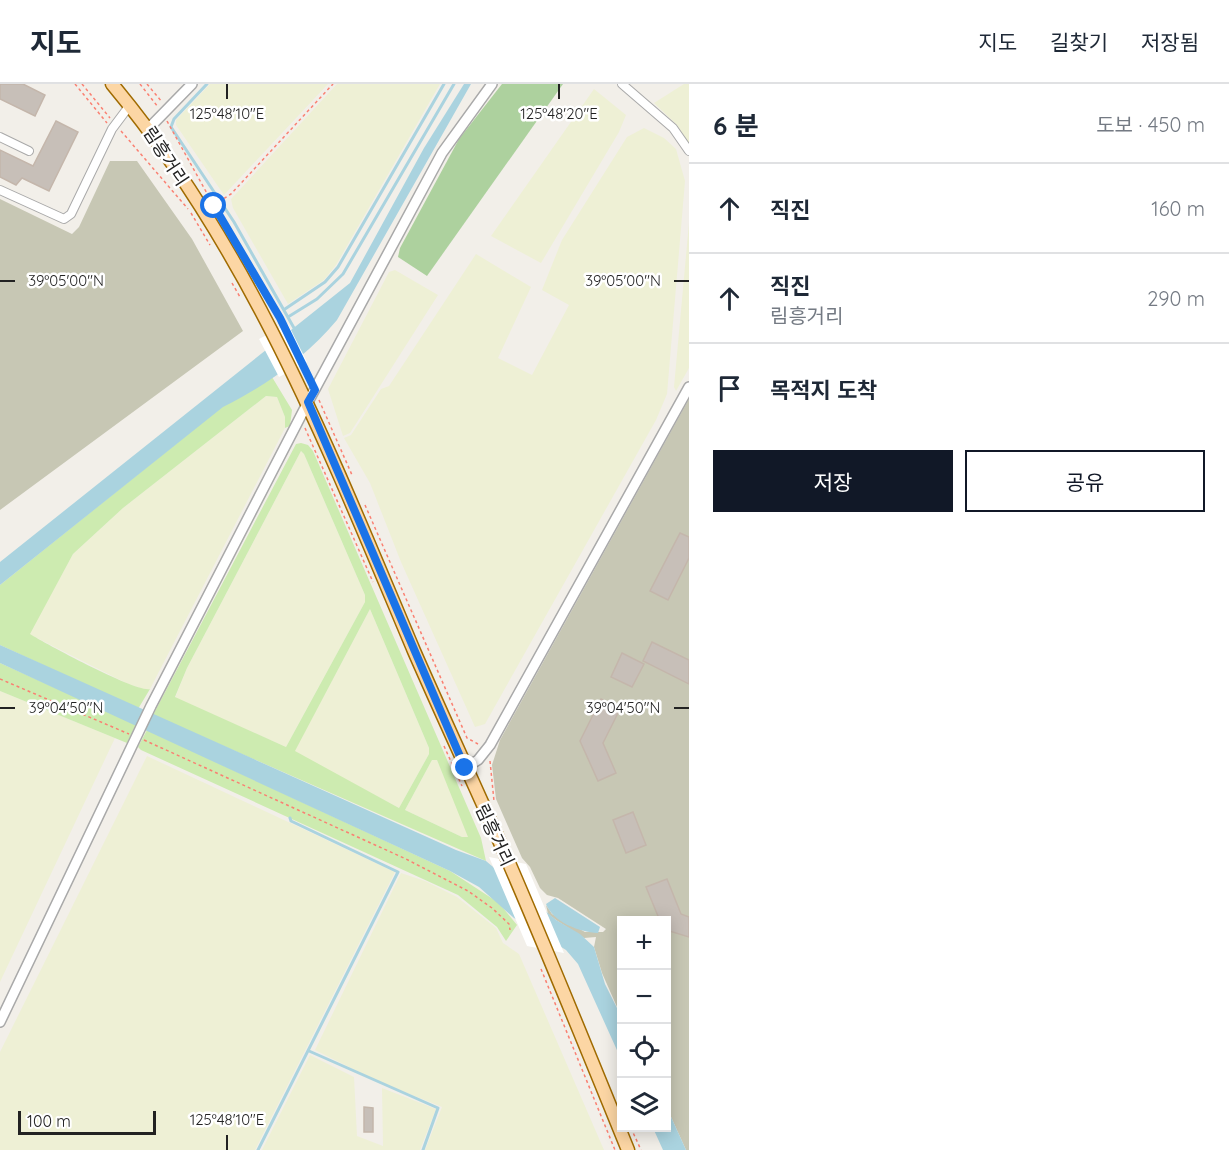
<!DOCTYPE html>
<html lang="ko">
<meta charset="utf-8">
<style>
:root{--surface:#fff;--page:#f6f6f7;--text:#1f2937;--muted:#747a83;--line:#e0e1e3;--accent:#111827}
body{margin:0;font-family:Quicksand,"Noto Sans KR",sans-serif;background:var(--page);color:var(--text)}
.controls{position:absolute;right:18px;bottom:18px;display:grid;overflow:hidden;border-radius:0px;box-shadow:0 3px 15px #0003}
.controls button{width:54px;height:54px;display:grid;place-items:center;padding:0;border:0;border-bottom:2px solid var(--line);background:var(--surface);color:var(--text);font:30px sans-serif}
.scale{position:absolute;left:18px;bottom:15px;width:138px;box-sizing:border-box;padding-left:6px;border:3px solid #222;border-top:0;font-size:16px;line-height:21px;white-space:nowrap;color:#222;-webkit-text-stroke:4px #fff;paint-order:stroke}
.stop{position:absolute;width:18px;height:18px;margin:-14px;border:4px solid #1a73e8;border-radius:50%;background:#fff}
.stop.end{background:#1a73e8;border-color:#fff;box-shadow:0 2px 6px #0008}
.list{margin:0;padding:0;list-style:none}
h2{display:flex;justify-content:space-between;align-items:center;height:78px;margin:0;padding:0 24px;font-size:26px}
h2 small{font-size:20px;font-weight:400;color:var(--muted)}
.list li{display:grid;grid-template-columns:39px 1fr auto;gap:18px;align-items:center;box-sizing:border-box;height:90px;padding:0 24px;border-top:2px solid var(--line)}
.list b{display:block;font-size:22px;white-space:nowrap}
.list p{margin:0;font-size:20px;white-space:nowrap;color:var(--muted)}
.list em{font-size:20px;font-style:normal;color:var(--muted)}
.actions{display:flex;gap:12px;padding:18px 24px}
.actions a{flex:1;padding:14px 0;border:2px solid var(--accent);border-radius:0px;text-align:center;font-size:21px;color:var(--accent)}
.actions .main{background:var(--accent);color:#fff}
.icon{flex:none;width:33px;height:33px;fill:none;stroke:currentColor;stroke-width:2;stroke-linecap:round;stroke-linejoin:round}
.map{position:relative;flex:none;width:689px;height:1066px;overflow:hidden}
header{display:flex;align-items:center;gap:36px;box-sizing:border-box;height:84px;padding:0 30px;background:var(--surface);border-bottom:2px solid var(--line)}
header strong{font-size:28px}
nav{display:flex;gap:33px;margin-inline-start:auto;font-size:21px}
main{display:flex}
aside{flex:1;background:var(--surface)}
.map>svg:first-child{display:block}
.construction{fill:#c7c7b4}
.farmland{fill:#eef0d5}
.grass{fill:#cdebb0;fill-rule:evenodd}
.forest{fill:#add19e}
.water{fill:#aad3df}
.pier{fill:#fff}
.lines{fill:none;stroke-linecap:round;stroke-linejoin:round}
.stream{stroke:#aad3df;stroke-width:3}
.building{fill:#c7bfb8;stroke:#c4b6ab;stroke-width:1.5}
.minor-casing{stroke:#a9a9a9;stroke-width:10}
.tertiary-casing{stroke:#a9a9a9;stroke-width:12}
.primary-casing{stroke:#a06b00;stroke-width:15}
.path{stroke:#fa8072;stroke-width:1.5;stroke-dasharray:3 3;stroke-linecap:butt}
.minor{stroke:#fff;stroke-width:8}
.tertiary{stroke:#fff;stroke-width:9}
.primary{stroke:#fcd6a4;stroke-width:12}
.route{stroke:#1a73e8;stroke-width:8}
.ticks{fill:none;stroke:#222;stroke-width:2}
.labels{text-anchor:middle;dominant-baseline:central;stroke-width:5;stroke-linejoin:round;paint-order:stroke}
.street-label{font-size:18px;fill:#222;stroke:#fff}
.ticks-label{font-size:15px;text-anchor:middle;fill:#222;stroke:#fff;stroke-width:5;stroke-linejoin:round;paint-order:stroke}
</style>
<header>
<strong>지도</strong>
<nav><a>지도</a><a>길찾기</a><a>저장됨</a></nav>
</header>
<main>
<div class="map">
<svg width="689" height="1066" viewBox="0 0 689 1066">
<rect width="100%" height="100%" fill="#f2efe9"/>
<!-- construction -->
<path class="construction" d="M110 77H137L192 155 243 247 0 426V115L72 150 79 143Z
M689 315V1066H686L667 1024 666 836H622L621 932 602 889 594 863 596 853 584 854 556 836 548 830 546 821 552 830 585 848H603L606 845 558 814 547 811 540 804 530 783 522 774 496 715 492 681 500 656Z"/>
<!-- farmland -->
<path class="farmland" d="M210 0H328L224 111 176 41V36Z
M337 0H440L336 181 324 196 288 220 233 124 231 115Z
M684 0H689V60L677 41 654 19Z
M594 5 626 31 619 48 541 179 491 152Z
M644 44 664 54 676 65 685 97 667 310 656 336 485 640 475 643 401 478 370 399 344 354 351 351 381 305 389 302 476 170 531 203 498 274 532 291 569 221 542 206 562 156 627 53Z
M689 139V284L676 307 674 303Z
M395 186 438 211 359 335 350 349 343 352 328 305 389 188Z
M266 312 277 313 285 333V344L150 605 146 606 128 600 29 550 73 470 123 424Z
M301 367 304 370 365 511V518L286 663 175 614 187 584Z
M370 525 429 664V670L399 724 294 668Z
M0 607 115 654 0 898Z
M147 672 395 788 255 1066H0V968Z
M432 676H437L469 753H462L405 726Z
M401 789 425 797 457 813 496 844 503 859 519 870 604 1066H425L442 1023 375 996 315 966Z
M310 971 354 993 357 1052 383 1062 382 1004 436 1025 420 1066H262Z"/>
<!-- grass -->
<path class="grass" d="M272 293 292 326 290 342 285 344V333L277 313 266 312 123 424 73 470 30 550C46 560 137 609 150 605L138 625 0 561V501L223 322Z
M301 359 308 361 313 367 481 754 486 777 153 631 296 360ZM301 367 304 370 365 511V518L286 663 175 613 187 584ZM370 525 429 664V670L399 724 295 667ZM432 676H437L468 753H462L405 726Z
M0 579 136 640 127 659 0 607Z
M147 646 450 787 499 819 517 841 506 857 497 843 458 811 141 666 138 663Z"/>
<!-- forest -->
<path class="forest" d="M502 0H563L427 192 398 173 400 164 459 55Z"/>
<!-- water -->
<path class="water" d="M464 0H471L337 236C307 272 266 302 223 323L0 501V478L350 199 424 64Z
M0 561 456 766 486 777 556 836 580 850 594 863 605 900 621 932V975L578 880 566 866 514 834 479 803 450 787 0 579Z
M555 814 600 843 598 849C579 848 553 838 546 820Z
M667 1024 686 1066H663L653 1044H666Z"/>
<!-- pier -->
<path class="pier" d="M288 240 307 278 279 293 259 255Z
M489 773 526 780 564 869 527 862Z"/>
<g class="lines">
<!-- stream -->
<path class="stream" d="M207 0 174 35 171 43 234 138 294 244
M285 225 325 198 338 183 444 0
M288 233 317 215 343 190 454 0
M309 967 438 1024 423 1066
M258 1066 398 788 291 737 290 734"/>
</g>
<!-- building -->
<path class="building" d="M0 0H23L45 11 35 32 0 15Z
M56 37 78 48 49 107 22 94 16 101 0 93V66L33 82Z
M680 449 689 453V474L668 516 650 507Z
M652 558 689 576V600L643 577Z
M622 569 644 580 632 603 611 593Z
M601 615 620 625 603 659 616 689 598 697 580 657Z
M633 728 646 761 626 769 613 736Z
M667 795 681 830 689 833V853L666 846V837H660L646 803Z
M364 1023 373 1024V1048H364Z"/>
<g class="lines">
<defs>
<path id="minor" d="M622 0 673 44 689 67
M0 53 29 67
M0 106 64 135 71 130 112 45 130 21"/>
<path id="tertiary" d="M149 44 192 0
M465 684 478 676 490 661 689 303
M0 938 151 622 308 318 442 69 492 0"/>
<path id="primary" d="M112 0C252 168 330 368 414 567 445 638 478 708 509 779 550 874 589 970 628 1066"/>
</defs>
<!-- minor casing -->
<use href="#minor" class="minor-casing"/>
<!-- tertiary casing -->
<use href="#tertiary" class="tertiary-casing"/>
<!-- primary casing -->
<use href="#primary" class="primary-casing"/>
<!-- path -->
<path class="path" d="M75 0 107 39
M82 0 110 34
M140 0 158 23
M147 0 162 18
M167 37 214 122
M121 47 188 125
M214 121 231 110 333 0
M191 129 210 161
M218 129 280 234 309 295
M232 199 240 213
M319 316 352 391
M305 344 373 498
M365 421 467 654 478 660
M0 595 129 650
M144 656 406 775 468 807 492 824 509 840 510 846
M444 662 462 702
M490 677 494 717
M541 885 615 1066
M631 1044 641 1066"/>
<!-- minor -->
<use href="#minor" class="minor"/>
<!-- tertiary -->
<use href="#tertiary" class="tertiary"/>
<!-- primary -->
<use href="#primary" class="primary"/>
</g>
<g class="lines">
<!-- route -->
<path class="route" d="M214 122 280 234 315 306 308 318 465 684"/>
</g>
<!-- ticks -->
<path class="ticks" d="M227 0V15M559 0V15M0 197H15M674 197H689M0 624H15M674 624H689M227 1051V1066"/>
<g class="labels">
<!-- street labels -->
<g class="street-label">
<text transform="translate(166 72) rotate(57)">림흥거리</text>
<text transform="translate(495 751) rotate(65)">림흥거리</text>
</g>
</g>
<g class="ticks-label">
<text x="227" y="35">125°48'10"E</text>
<text x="559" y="35">125°48'20"E</text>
<text x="66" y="202">39°05'00"N</text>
<text x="623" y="202">39°05'00"N</text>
<text x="66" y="629">39°04'50"N</text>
<text x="623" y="629">39°04'50"N</text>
<text x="227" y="1041">125°48'10"E</text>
</g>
</svg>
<div class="controls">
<button>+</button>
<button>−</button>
<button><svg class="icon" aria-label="locate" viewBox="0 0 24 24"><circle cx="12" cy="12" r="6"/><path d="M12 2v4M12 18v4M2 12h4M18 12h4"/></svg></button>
<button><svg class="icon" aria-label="layers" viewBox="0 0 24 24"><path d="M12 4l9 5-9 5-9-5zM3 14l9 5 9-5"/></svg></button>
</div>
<div class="scale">100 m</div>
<div class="stop" style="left:214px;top:122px"></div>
<div class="stop end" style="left:465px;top:684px"></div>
</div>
<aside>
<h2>6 분<small>도보 · 450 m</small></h2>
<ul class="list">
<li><svg class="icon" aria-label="ahead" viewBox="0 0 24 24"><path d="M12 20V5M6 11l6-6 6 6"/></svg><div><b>직진</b></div><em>160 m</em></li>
<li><svg class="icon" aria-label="ahead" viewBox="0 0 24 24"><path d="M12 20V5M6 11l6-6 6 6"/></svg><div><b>직진</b><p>림흥거리</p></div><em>290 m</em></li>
<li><svg class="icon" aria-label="arrive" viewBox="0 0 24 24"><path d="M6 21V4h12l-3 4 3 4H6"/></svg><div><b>목적지 도착</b></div></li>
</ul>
<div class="actions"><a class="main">저장</a><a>공유</a></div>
</aside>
</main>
